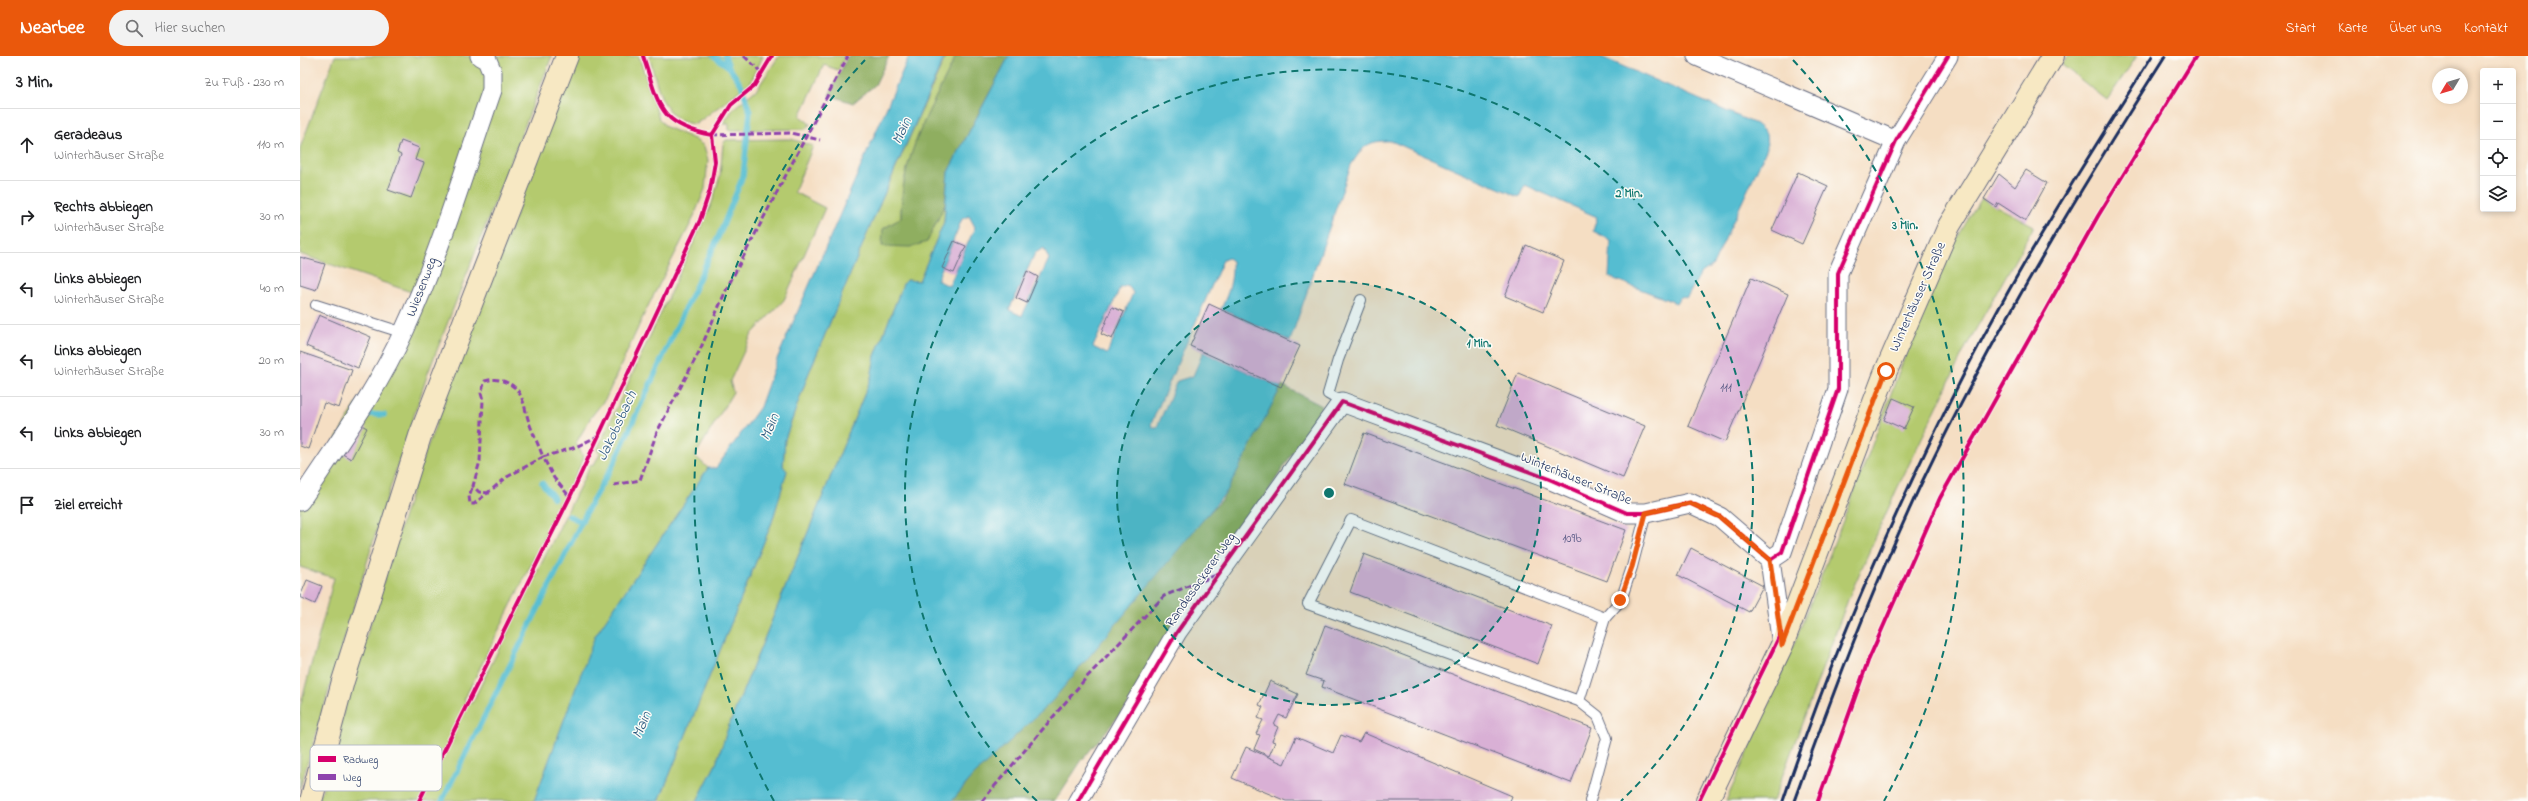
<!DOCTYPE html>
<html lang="de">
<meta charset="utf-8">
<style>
:root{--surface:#fff;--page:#f2f2f2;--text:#202124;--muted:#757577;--line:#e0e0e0;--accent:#ea580c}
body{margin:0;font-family:"Indie Flower",sans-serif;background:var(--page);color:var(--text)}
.controls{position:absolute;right:12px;top:12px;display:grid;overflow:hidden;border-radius:4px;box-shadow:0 2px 6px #0003}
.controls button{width:36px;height:36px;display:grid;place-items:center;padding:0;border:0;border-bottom:1px solid var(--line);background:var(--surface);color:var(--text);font:20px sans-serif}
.compass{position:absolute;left:2132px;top:12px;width:36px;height:36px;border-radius:50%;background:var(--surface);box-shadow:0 2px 6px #0003;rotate:232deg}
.stop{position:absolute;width:12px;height:12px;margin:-9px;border:3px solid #ea580c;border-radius:50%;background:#fff}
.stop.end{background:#ea580c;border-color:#fff;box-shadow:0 1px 4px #0008}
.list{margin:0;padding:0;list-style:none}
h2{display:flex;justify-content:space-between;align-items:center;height:52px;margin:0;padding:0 16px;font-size:17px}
h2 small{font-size:13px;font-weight:400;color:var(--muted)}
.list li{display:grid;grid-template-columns:26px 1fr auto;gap:12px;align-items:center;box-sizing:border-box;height:72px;padding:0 16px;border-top:1px solid var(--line)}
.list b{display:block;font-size:15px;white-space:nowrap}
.list p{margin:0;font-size:13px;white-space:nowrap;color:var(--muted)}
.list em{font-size:13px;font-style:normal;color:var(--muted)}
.icon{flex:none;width:22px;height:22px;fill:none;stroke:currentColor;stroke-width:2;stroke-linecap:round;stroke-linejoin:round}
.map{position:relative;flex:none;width:2228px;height:745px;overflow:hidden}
header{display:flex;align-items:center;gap:24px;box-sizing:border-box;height:56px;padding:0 20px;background:var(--accent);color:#fff}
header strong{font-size:19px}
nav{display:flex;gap:22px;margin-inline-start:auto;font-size:14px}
.search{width:280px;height:36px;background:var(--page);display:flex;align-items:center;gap:10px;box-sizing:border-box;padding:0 14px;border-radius:22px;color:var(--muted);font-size:15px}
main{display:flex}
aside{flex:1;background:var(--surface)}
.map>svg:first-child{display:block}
.green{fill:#b4ca6e;stroke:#687c66}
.forest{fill:#8fae61;stroke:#556e60}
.water{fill:#54bdd1;stroke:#387698;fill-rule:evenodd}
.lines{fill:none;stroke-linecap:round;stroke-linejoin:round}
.stream{stroke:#54bdd1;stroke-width:5.5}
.building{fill:#d9b0d5}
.service-casing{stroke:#676c81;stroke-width:12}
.minor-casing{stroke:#676c81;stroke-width:21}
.secondary-casing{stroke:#676c81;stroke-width:24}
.service{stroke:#fff;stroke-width:10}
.minor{stroke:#fff;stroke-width:19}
.secondary{stroke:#f7e8c3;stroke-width:22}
.rail{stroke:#1b2f5e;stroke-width:3}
.quiet{stroke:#8e44ad;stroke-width:3;stroke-dasharray:6 3;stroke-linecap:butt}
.cycleway-casing{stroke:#fdfcf7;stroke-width:6}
.cycleway{stroke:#d6006c;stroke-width:4}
.route{stroke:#ea580c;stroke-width:5}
.ring{fill:none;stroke:#0f766e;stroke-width:2;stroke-dasharray:7 5}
.labels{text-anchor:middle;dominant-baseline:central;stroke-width:3;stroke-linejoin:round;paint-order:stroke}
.number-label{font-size:12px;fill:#4a4f7c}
.street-label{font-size:14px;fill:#1b2f5e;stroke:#fdfcf7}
.water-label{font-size:15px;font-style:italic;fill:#2c5a80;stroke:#fdfcf7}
.key{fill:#fdfcf7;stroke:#b9bec9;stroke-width:1}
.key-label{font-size:11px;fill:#1b2f5e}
.centre{fill:#0f766e;stroke:#fdfcf7;stroke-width:2}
.ring-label{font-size:12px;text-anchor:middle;font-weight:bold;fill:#0f766e;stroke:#fdfcf7;stroke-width:3;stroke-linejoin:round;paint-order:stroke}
</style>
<header>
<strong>Nearbee</strong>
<div class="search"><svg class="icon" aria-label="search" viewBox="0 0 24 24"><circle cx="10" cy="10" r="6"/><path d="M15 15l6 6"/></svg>Hier suchen</div>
<nav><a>Start</a><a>Karte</a><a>Über uns</a><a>Kontakt</a></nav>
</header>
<main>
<aside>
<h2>3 Min.<small>Zu Fuß · 230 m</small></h2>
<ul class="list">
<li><svg class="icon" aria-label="ahead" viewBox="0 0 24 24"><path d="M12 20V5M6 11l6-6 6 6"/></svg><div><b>Geradeaus</b><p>Winterhäuser Straße</p></div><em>110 m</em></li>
<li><svg class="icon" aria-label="right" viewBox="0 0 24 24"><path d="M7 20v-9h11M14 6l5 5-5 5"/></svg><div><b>Rechts abbiegen</b><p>Winterhäuser Straße</p></div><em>30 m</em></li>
<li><svg class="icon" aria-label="left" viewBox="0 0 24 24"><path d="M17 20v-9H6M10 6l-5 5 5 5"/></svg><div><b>Links abbiegen</b><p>Winterhäuser Straße</p></div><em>40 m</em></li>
<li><svg class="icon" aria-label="left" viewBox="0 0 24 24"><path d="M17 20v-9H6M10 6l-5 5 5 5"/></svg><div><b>Links abbiegen</b><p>Winterhäuser Straße</p></div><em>20 m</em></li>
<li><svg class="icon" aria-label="left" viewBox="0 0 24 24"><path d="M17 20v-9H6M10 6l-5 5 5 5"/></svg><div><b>Links abbiegen</b></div><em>30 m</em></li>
<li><svg class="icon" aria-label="arrive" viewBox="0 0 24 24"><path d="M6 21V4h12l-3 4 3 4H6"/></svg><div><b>Ziel erreicht</b></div></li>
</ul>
</aside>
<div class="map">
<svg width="2228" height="745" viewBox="0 0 2228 745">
<rect width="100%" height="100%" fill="#fdfcf7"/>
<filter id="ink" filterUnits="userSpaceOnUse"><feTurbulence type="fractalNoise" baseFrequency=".025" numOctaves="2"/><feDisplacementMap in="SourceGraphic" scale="8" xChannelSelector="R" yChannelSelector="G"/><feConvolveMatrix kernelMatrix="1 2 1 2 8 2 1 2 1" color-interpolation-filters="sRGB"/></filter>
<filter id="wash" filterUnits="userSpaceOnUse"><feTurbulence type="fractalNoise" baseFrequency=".012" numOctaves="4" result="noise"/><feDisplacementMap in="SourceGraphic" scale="16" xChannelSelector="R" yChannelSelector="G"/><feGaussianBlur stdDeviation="0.9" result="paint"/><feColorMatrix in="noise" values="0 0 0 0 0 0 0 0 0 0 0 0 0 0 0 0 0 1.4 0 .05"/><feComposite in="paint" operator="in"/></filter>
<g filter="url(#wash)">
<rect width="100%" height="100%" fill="#f5dec3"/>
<!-- green -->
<path class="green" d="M35 0H252L128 317 79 466 0 732V651L34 522 0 511V445L120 239 0 198V92Z
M276 0H339L359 63 366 71 394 83 404 90 408 104 405 133 392 165 346 254 306 342 291 361 276 387 284 402 164 644 172 647 291 408 293 410 300 398 297 394 412 147 420 120 423 88 426 84 491 83 513 90 494 136 525 152 484 244 452 278 430 325 433 336 395 400 408 412 296 579 234 745H19L48 639 117 418Z
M349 0H463L451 26 396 68C361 67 358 28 349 0Z
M479 0H546L538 14 524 9 500 60 510 68 506 73 429 74V68H423L434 52 457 33Z
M646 0H656C631 53 600 101 601 162L583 173 627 186 645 148 644 166 619 225 606 224 603 228 575 300 571 322 429 669 416 708 397 745H359L472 466 487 415 483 410 485 383 508 319 575 159Z
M1767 0H1837L1807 44 1762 9Z
M1681 142 1734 170 1667 289 1596 435 1549 541 1473 745H1426C1476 635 1521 523 1564 410 1599 319 1628 224 1681 142Z"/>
<!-- forest -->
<path class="forest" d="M548 0H589L575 29 553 47 529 39Z
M656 0H709L648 116 645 148 627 186 610 191 582 190 583 173 601 162C600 101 631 53 656 0Z
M982 329 1022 350 849 624 782 704 755 745H652L672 721 746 610 831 537 922 444Z"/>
<!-- water -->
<path class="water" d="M609 0H645L575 159 508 319 485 383 483 410 487 415 472 466 359 745H234L295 580 408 412H416L460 351 477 303Z
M709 0H1299L1456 68 1466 77 1467 92 1413 209 1400 218 1387 242 1380 241 1376 247 1309 221 1311 184 1293 175 1297 161 1225 129 1219 141 1091 85C1067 84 1063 91 1051 109L990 285 921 253C929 236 933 224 932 205L928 202 923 204 851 368 852 371H857L877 325 893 320 903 296 981 331 927 435 752 645 673 720 652 745H397L416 708 429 669 571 322 575 300 603 228 606 224 619 225 644 166 648 116ZM669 160 675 171 649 230 637 224 662 163ZM744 192 749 203 722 260 709 254 735 197ZM828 229 833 237 807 298 793 291 820 232Z"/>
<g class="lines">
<!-- stream -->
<path class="stream" d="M425 0 429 11
M62 358 84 359
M242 427 254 442
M269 460 282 466
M142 745 292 445 313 409 420 177 443 120 450 56 441 28 429 11 414 0"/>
</g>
<g id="blocks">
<!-- building -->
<path class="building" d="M101 85 119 92 115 104 124 107 111 142 88 134 101 99 97 97Z
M1726 114 1747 127 1726 165 1698 147 1696 151 1684 143 1699 118 1715 131Z
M1498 116 1528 130 1502 188 1472 174Z
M654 185 666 190 654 217 642 212Z
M1226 189 1264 205 1243 256 1205 240Z
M0 201 25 208 16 234 0 229Z
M727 215 738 221 727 247 716 242Z
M1451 222 1488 238 1425 386 1388 370Z
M909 248 1000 290 981 331 890 290Z
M812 251 824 256 812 283 801 278Z
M19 259 71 281 58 312 6 290Z
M0 296 52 314 39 352 24 347 8 393 0 390Z
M1218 317 1345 370 1323 422 1197 369Z
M1593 342 1614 351 1604 373 1584 364Z
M54 365 67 372 51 403 39 396Z
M1064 377 1326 474 1307 525 1045 428Z
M1391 492 1463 530 1449 556 1378 519Z
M1064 498 1252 570 1238 608 1050 536Z
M7 524 22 530 15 548 0 541Z
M1025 569 1292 672 1271 727 1022 631 1024 625 1006 619Z
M970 625 998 638 986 662 979 659 974 669 978 671 972 685 975 686 969 700 954 693 960 679 956 678 963 664 958 662 963 651 959 649Z
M1064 677 1212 740 1210 745H986L932 722 946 691 984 708 996 681 1033 697 1041 679 1059 686Z"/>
</g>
</g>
<g filter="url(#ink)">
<use href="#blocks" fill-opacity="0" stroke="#676c81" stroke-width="1"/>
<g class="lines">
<defs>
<path id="service" d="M16 249 104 277
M1042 346 1028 338 1038 304 1061 244
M1279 645 1008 548 1051 464 1305 562 1321 544 1332 511 1346 457
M1290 745 1307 682 1298 660 1279 645 1305 562"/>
<path id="minor" d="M1397 0 1596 85
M0 445C36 390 77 335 104 275 140 198 164 114 192 34V16L187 4 180 0
M1470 504 1482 496 1538 333V217L1596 85 1648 0
M778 745 877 576 1042 346 1249 423 1327 457H1346L1390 447 1420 461 1470 504 1482 589"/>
<path id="secondary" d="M11 745 43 625 120 380 267 0
M1407 745 1482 589 1586 315 1649 170 1753 0"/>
</defs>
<!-- service casing -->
<use href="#service" class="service-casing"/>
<!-- minor casing -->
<use href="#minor" class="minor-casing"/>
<!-- secondary casing -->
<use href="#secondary" class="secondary-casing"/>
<!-- service -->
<use href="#service" class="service"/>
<!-- minor -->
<use href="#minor" class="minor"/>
<!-- secondary -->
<use href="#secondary" class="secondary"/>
<!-- rail -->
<path class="rail" d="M1483 745C1533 595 1596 450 1668 310 1723 203 1788 101 1852 0
M1494 745C1533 637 1573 530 1622 426 1693 278 1777 138 1865 0"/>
<!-- quiet -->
<path class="quiet" d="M444 0 462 17
M412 79 491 77 520 84
M314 429 340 424 357 376 399 296 427 232 548 0
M172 432 169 440 170 448H174L207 421 243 401 254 422 270 441
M190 437 179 436 173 430 180 405 183 344 181 337 185 325C193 323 196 323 203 325 225 332 223 351 230 369 234 380 239 390 243 401L276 391 298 380
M682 745 786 622 864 540 916 519"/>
<defs>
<path id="cycleway" d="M343 0C359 47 357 69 412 79
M119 745 270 441 400 164 410 134 415 106 412 79 431 49 454 30 472 0
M778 745 877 576 1042 346 1249 423 1327 457H1346L1390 447 1420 461 1470 504 1482 496 1538 333V217L1596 85 1648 0
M1399 745 1481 577
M1518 745 1568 605 1640 442 1798 160 1896 0"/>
</defs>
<!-- cycleway casing -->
<use href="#cycleway" class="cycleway-casing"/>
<!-- cycleway -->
<use href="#cycleway" class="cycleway"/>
</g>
</g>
<g class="lines" filter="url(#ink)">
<!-- route -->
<path class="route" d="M1320 544 1332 511 1346 457 1390 447 1420 461 1470 504 1482 589 1586 315"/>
</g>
<!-- distance rings -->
<circle cx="1029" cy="437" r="212" fill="#0f766e" fill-opacity=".12"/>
<g class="ring">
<circle cx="1029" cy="437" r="212"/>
<path d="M737 745A424 424 0 1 1 1321 745"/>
<path d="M474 745A635 635 0 0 1 565 4M1493 4A635 635 0 0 1 1584 745"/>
</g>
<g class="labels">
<!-- number labels -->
<g class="number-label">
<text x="1426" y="332">111</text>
<text x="1272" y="483">109b</text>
</g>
<!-- street labels -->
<g class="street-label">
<text transform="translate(122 231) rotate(-69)">Wiesenweg</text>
<text transform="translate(1618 241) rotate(-66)">Winterhäuser Straße</text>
<text transform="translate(1276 423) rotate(22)">Winterhäuser Straße</text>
<text transform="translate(901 524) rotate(-55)">Randesackerer Weg</text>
</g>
<!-- water labels -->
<g class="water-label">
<text transform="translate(602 75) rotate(-66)">Main</text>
<text transform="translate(317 370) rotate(-65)">Jakobsbach</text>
<text transform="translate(470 371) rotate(-67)">Main</text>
<text transform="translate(342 669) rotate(-67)">Main</text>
</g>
</g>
<!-- legend -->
<rect x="10" y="689" width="132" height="46" rx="6" class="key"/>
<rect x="18" y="700" width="18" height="6" fill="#d6006c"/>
<rect x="18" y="718" width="18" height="6" fill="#8e44ad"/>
<g class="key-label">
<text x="43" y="707">Radweg</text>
<text x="43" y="725">Weg</text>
</g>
<circle cx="1029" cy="437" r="6" class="centre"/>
<g class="ring-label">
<text x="1329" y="141">2 Min.</text>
<text x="1605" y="173">3 Min.</text>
<text x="1179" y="291">1 Min.</text>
</g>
</svg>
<div class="controls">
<button>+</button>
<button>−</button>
<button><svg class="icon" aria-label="locate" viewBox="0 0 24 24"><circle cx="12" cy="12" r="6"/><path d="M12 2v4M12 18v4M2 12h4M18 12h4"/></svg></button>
<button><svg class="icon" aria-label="layers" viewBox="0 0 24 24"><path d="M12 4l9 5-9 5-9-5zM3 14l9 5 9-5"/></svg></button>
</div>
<svg class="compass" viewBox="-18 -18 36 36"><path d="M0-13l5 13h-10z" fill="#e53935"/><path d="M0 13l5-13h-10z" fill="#757577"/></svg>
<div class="stop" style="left:1586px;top:315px"></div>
<div class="stop end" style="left:1320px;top:544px"></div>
</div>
</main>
